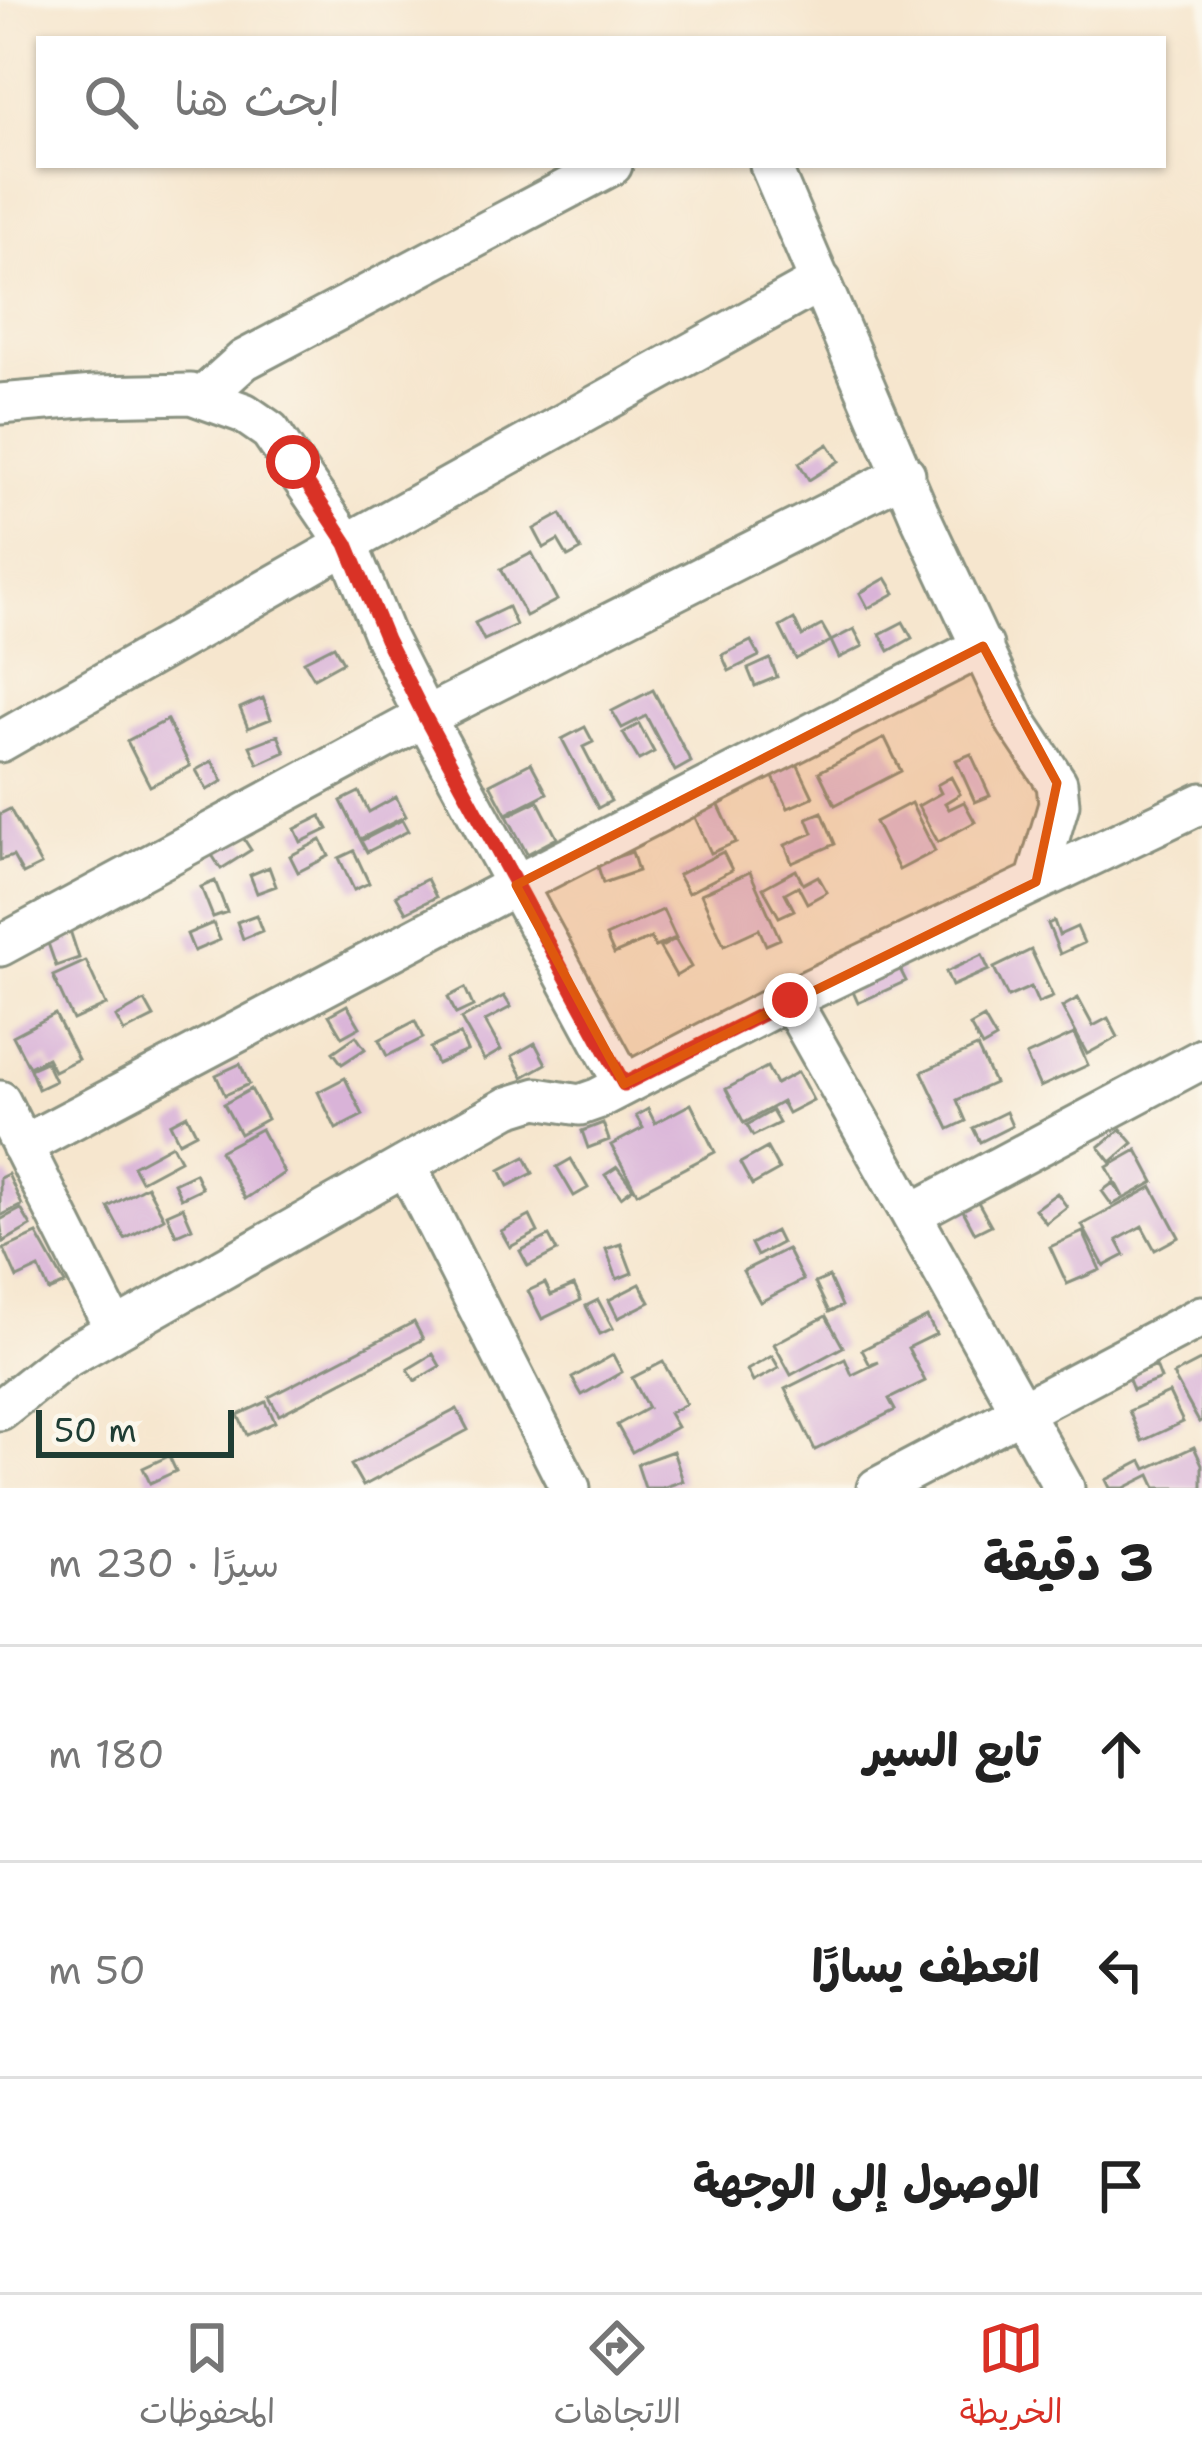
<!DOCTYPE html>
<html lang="ar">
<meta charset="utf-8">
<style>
:root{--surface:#fff;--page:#f2f2f2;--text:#222;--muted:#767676;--line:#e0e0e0;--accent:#d93025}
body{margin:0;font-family:"Shantell Sans","Playpen Sans Arabic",sans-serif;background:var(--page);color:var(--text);direction:rtl}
.scale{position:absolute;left:36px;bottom:30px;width:198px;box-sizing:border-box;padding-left:12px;border:6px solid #1f3d34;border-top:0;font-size:33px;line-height:42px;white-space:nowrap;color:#1f3d34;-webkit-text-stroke:9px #fbf7ec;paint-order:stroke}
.stop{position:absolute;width:36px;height:36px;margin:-27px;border:9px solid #d93025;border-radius:50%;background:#fff}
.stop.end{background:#d93025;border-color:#fff;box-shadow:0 3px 12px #0008}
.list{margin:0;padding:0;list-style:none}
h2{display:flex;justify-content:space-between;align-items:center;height:156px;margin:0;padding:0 48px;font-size:51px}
h2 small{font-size:39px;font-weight:400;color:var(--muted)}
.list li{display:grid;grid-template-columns:78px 1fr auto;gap:36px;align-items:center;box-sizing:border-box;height:216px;padding:0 48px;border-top:3px solid var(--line)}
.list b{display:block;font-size:45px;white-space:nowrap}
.list em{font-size:39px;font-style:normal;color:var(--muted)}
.icon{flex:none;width:66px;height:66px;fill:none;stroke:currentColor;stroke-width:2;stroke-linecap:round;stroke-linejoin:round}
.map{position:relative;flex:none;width:1202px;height:1488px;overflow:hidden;direction:ltr}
.search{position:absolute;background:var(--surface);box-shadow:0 3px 9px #0004;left:36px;right:36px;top:36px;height:132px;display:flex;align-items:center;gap:30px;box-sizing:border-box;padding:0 42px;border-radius:0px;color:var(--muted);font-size:45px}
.sheet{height:804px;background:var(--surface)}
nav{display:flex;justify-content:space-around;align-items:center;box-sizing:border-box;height:168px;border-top:3px solid var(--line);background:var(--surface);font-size:33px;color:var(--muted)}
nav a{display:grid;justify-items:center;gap:6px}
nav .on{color:var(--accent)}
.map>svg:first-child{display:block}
.building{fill:#d9b3d8}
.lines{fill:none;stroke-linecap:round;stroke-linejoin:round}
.minor-casing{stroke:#8a9281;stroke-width:45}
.minor{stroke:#fff;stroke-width:39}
.route{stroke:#d93025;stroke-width:15}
.marked{fill:#de580e;fill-opacity:0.2;stroke:#de580e;stroke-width:9;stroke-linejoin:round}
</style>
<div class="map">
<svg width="1202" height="1488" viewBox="0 0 1202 1488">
<rect width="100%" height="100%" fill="#fbf7ec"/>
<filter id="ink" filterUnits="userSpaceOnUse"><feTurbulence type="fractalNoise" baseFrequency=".00833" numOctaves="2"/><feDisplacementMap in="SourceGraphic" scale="24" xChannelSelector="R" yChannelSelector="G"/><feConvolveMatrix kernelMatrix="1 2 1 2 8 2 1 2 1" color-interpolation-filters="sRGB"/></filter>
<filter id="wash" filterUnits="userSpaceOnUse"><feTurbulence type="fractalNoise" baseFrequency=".004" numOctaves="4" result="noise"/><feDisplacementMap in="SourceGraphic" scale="48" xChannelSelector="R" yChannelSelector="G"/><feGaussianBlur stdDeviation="2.7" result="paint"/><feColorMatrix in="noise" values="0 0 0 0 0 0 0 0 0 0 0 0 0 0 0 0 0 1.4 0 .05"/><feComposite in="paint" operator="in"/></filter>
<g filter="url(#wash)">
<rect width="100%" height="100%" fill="#f6e6ce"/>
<g id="blocks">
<!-- building -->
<path class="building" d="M828 444 839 461 809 480 799 463Z
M561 514 581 550 568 557 558 540 544 548 534 529Z
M532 553 557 600 526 616 501 569Z
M886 578 895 593 868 608 860 593Z
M508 607 516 625 484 640 475 623Z
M794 619 802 636 822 625 831 641 796 659 780 627Z
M903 622 912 638 889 651 880 634Z
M854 629 863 646 839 658 831 641Z
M751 641 759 656 729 671 722 655Z
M334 646 343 662 314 678 304 661Z
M770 659 777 677 755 686 748 669Z
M653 690 691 762 675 771 646 716 622 728 612 711Z
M263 698 271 719 248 728 240 708Z
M167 720 190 766 150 786 127 741Z
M639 724 654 752 639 760 623 733Z
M585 727 593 742 583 747 611 801 598 808 562 739Z
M278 735 285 752 258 764 250 746Z
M885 738 901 771 835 805 819 772Z
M792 753 813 797 788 808 767 765Z
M971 754 990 796 975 802 956 760Z
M212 761 223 781 207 790 196 770Z
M531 763 547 793 506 814 490 784Z
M951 777 960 794 945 803 949 809 964 802 975 822 938 842 918 806 941 793 937 785Z
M359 792 369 812 396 797 406 816 360 839 341 801Z
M714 795 736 842 711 853 690 806Z
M538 801 557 838 527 854 507 816Z
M911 803 935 851 899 870 875 822Z
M10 809 41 865 23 874 13 856 0 860V814Z
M822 812 835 844 792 863 785 845 813 833 807 818Z
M321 816 328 829 301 842 295 829Z
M402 820 408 831 367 852 361 841Z
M242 836 251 850 221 869 212 855Z
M321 840 329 856 298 872 290 856Z
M354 851 369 883 354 890 339 858Z
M632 852 638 871 603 883 597 863Z
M723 852 732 870 688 893 678 875Z
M269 867 276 886 257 893 250 875Z
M796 870 803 884 818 876 827 892 807 903 798 886 785 893 794 910 779 917 763 888Z
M750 872 780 939 766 945 759 929 724 945 701 894Z
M427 879 436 897 406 912 396 895Z
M215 881 227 912 213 917 201 887Z
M663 910 676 938 655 947 651 938 614 954 606 936Z
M256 915 262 931 243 939 237 922Z
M66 918 79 958 56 966 42 926Z
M1054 921 1059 935 1077 927 1084 943 1060 954 1048 924Z
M213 923 220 940 194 951 187 934Z
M675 939 691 967 676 976 660 948Z
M1031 950 1053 997 1038 1003 1031 987 1008 997 994 968Z
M982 955 989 970 952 986 946 972Z
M86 961 106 1005 73 1020 53 976Z
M898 965 906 981 858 1003 851 987Z
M465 988 473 1006 456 1014 448 997Z
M504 996 511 1007 485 1021 501 1050 484 1060 461 1019Z
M1078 998 1093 1026 1108 1018 1118 1037 1087 1054 1062 1007Z
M145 1001 154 1017 124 1032 116 1017Z
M347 1005 360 1027 342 1037 329 1015Z
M55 1014 78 1059 54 1071 47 1058 29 1067 13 1036Z
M984 1018 996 1039 982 1047 970 1026Z
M415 1021 423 1038 387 1056 379 1040Z
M460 1034 467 1051 437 1064 430 1048Z
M1074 1034 1088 1065 1040 1087 1026 1056Z
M356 1036 365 1049 342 1064 333 1052Z
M535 1043 546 1064 523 1077 512 1056Z
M977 1047 994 1083 957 1100 966 1121 949 1129 922 1072Z
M46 1062 55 1081 38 1089 30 1069Z
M240 1064 249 1084 225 1095 216 1075Z
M767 1067 776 1084 798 1072 813 1100 788 1113 782 1102 744 1123 726 1089Z
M345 1078 363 1115 336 1129 318 1092Z
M251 1089 267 1119 240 1134 224 1104Z
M691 1104 715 1152 637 1193 611 1145 643 1128 636 1116 648 1109 655 1123Z
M772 1111 779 1123 753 1136 747 1125Z
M1006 1112 1012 1126 980 1142 973 1128Z
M187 1115 196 1133 179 1142 170 1124Z
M603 1123 609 1140 588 1148 582 1131Z
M261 1129 284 1173 245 1199 220 1151Z
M1121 1129 1133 1143 1111 1162 1099 1147Z
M172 1145 180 1160 141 1181 133 1166Z
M767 1148 779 1170 752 1185 740 1163Z
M1137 1150 1154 1182 1112 1205 1102 1191 1113 1183 1123 1197 1107 1167Z
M525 1157 533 1173 508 1186 500 1170Z
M571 1159 588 1188 574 1196 557 1167Z
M617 1167 633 1188 621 1197 605 1175Z
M195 1173 202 1188 181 1198 174 1183Z
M8 1174 22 1205 0 1216V1178Z
M147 1186 164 1218 125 1239 108 1207Z
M1152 1187 1179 1237 1155 1250 1142 1226 1117 1240 1125 1255 1104 1266 1082 1225Z
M973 1193 991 1225 975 1233 958 1201Z
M1057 1193 1067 1207 1046 1223 1035 1209Z
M183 1207 192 1228 176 1235 167 1214Z
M21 1209 31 1226 3 1242 0 1220Z
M530 1216 538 1232 510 1247 501 1231Z
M775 1231 781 1243 757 1256 751 1244Z
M1083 1232 1100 1270 1067 1284 1050 1247Z
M37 1234 65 1284 49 1291 39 1268 17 1278 4 1249Z
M549 1236 557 1251 528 1266 520 1251Z
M621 1244 632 1273 617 1279 606 1249Z
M787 1249 803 1280 760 1302 743 1271Z
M829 1277 842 1306 829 1312 815 1283Z
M545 1283 551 1295 574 1285 581 1300 542 1319 528 1291Z
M640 1284 650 1302 618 1318 609 1300Z
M598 1300 613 1328 600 1334 586 1306Z
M826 1316 843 1347 791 1375 774 1344Z
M927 1317 936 1334 908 1348 925 1381 889 1399 895 1410 815 1450 785 1389 845 1359 852 1375 879 1362 870 1365 862 1350Z
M414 1322 423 1339 279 1415 269 1397Z
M433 1354 440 1366 415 1381 408 1369Z
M613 1355 622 1372 582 1395 572 1378Z
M772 1356 779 1368 753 1382 747 1370Z
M1202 1360V1420L1199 1422 1173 1375Z
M663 1362 686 1404 669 1413 677 1427 632 1452 617 1425 648 1408 632 1378Z
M1156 1366 1161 1379 1133 1390 1128 1377Z
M1169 1393 1183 1422 1142 1441 1129 1411Z
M266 1402 275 1422 247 1435 238 1415Z
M457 1409 468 1430 363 1486 351 1465Z
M1194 1447 1202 1464V1488H1156L1150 1475 1124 1488H1110L1106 1480 1142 1461 1146 1469Z
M673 1451 683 1481 662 1488H645L637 1464Z
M169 1456 176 1471 150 1483 143 1468Z"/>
</g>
</g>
<g filter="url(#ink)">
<use href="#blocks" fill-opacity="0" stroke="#8a9281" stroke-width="3"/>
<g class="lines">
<defs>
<path id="minor" d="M770 165 921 518 1017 723 1057 783 1059 804 1036 882
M204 396 244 360 612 165
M0 404 94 396 191 394 244 413 270 431 347 544 386 639 425 717 624 1084
M0 742 347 544 821 281
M0 946 425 717 905 474
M0 1101 115 1330
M22 1146 516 885 983 646
M407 1167 570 1488
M911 1214 790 999 1202 803
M0 1410 64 1359 508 1107 537 1098 580 1105 597 1099 790 999
M877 1488 1202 1316
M1064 1488 911 1214 1202 1059"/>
</defs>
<!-- minor casing -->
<use href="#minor" class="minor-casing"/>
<!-- minor -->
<use href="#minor" class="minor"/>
</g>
</g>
<g class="lines" filter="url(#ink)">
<!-- route -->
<path class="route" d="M293 462 347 544 386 639 425 717 624 1084 790 1000"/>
</g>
<!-- marked area -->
<path class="marked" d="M983 646 1057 783 1036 882 624 1084 516 885Z"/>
</svg>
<div class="scale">50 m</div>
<div class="stop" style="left:293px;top:462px"></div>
<div class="stop end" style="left:790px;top:1000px"></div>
<div class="search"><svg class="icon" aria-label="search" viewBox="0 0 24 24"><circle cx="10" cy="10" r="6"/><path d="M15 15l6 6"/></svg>ابحث هنا</div>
</div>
<section class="sheet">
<h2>3 دقيقة<small>سيرًا · 230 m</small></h2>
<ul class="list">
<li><svg class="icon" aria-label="ahead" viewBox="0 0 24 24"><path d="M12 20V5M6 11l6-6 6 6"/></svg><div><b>تابع السير</b></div><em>180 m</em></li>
<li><svg class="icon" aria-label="left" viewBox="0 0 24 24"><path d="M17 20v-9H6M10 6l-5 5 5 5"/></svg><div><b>انعطف يسارًا</b></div><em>50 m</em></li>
<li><svg class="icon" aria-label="arrive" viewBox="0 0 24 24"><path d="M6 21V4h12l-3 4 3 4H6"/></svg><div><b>الوصول إلى الوجهة</b></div></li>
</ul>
</section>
<nav>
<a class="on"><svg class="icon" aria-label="map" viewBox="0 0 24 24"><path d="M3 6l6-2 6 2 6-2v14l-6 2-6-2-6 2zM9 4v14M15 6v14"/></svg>الخريطة</a>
<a><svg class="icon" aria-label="directions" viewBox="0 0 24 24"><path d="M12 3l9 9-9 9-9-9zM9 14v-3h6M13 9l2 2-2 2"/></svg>الاتجاهات</a>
<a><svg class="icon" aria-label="saved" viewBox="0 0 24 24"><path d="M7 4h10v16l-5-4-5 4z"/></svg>المحفوظات</a>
</nav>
